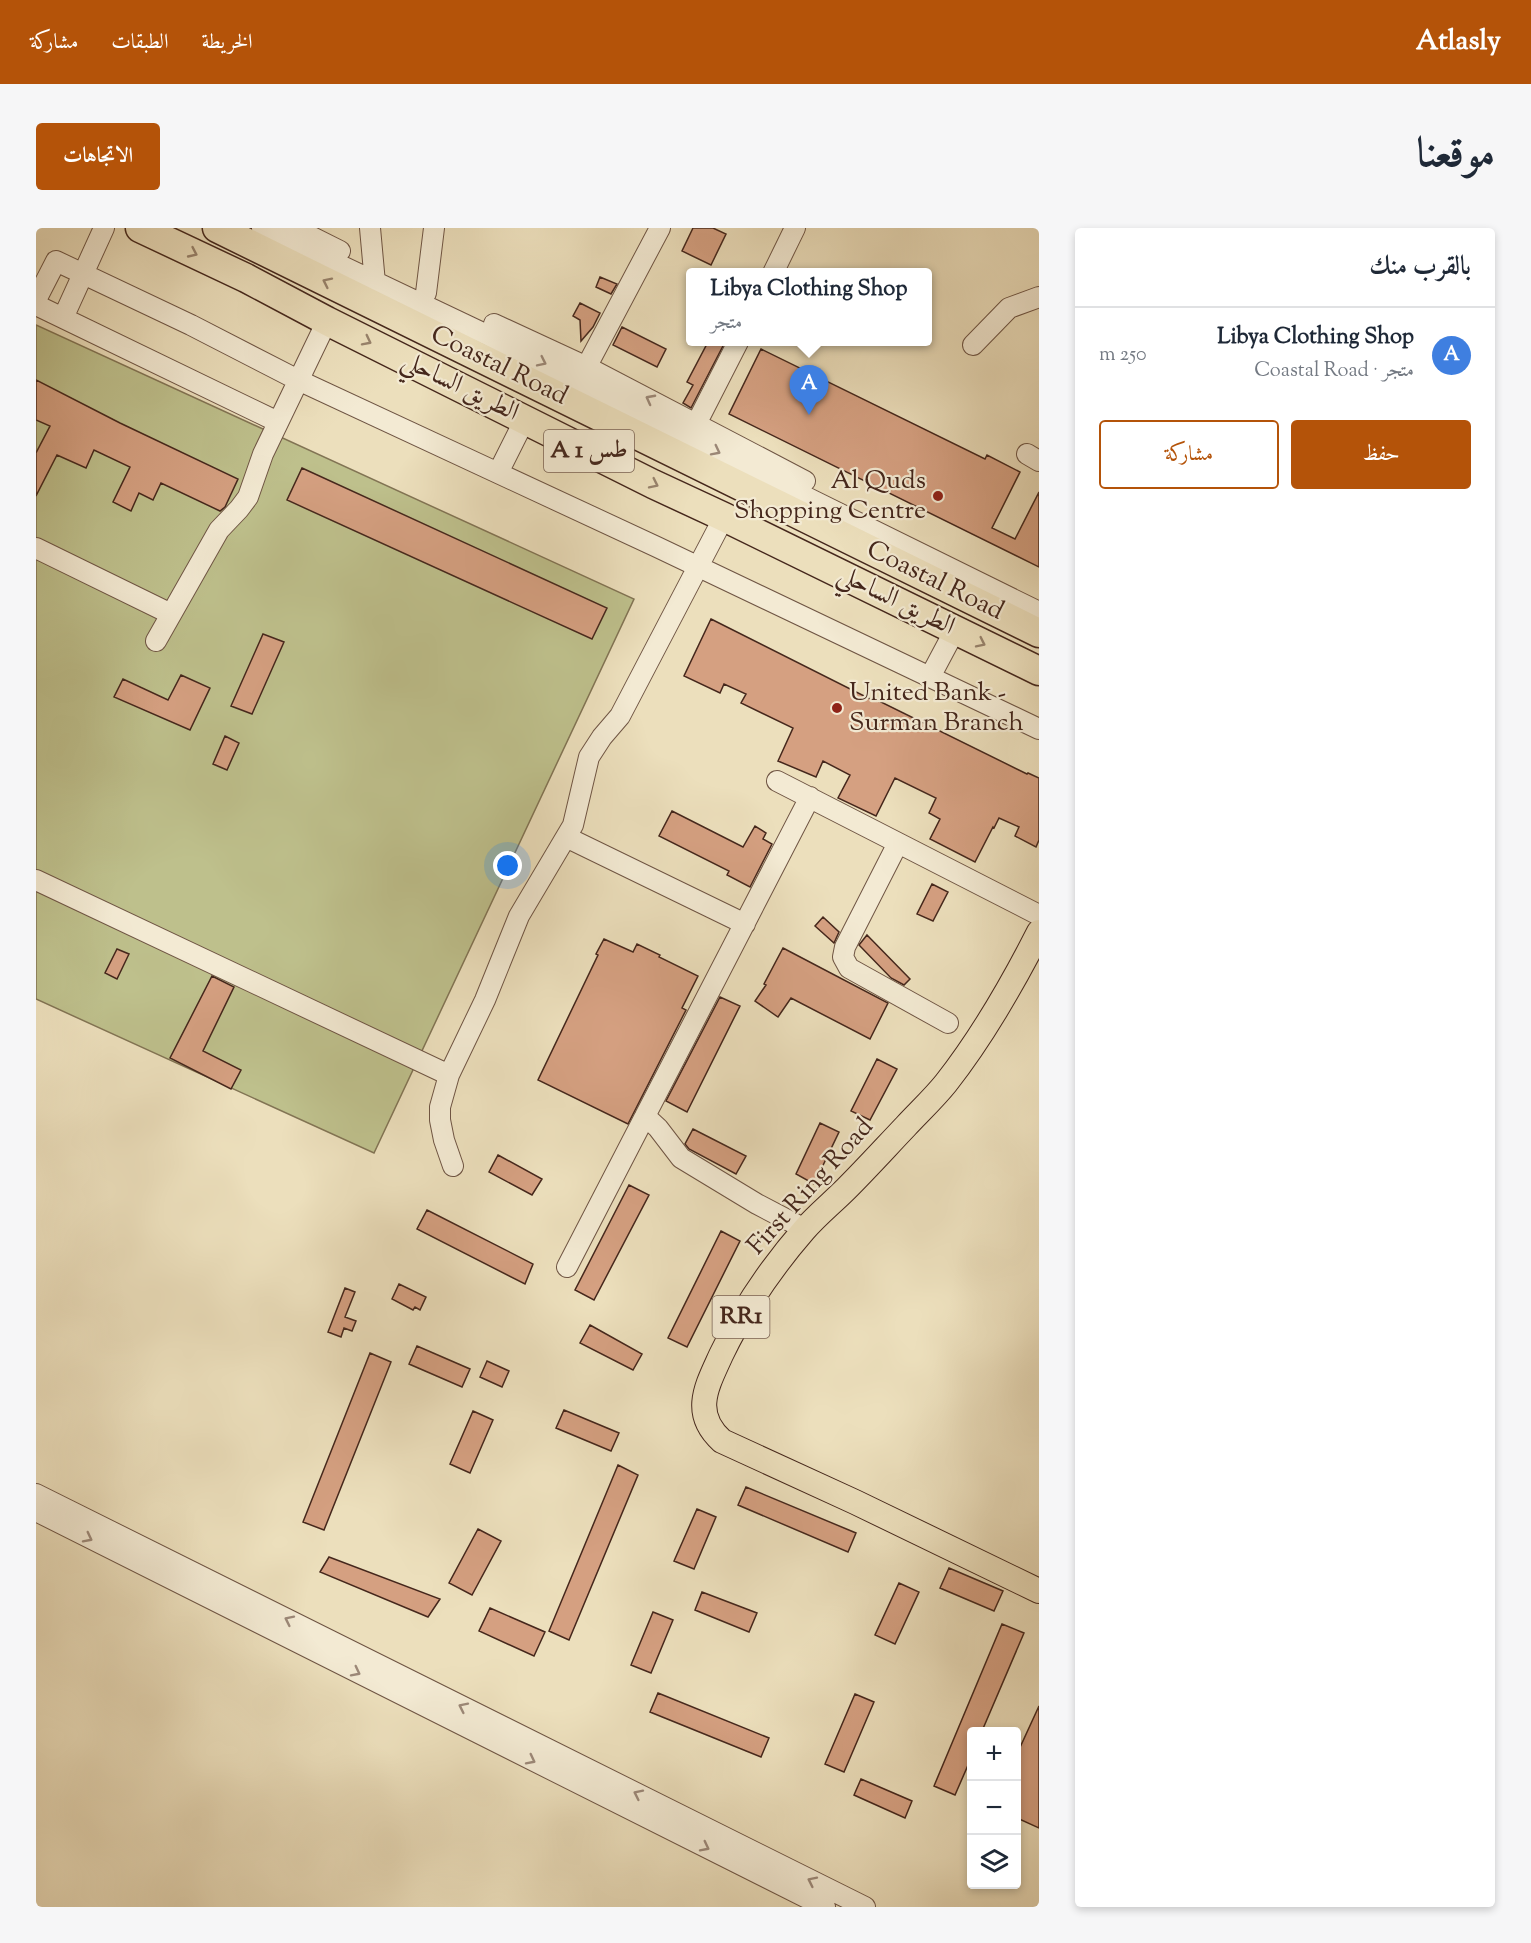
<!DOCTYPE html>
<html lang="ar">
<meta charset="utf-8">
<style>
:root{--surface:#fff;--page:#f6f6f7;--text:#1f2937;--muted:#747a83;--line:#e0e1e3;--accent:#b45309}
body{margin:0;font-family:"Sorts Mill Goudy",Amiri,serif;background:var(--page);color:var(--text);direction:rtl}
.controls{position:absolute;right:18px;bottom:18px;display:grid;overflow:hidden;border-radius:6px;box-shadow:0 3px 9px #0003}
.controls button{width:54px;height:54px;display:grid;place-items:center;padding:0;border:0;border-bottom:2px solid var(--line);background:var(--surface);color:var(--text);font:30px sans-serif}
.you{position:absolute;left:472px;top:638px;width:21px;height:21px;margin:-15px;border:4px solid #fff;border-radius:50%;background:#1a73e8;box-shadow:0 0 0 9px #1a73e833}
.badge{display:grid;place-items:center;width:39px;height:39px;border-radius:50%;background:var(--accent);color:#fff;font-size:20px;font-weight:700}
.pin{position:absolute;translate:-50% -50px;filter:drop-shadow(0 2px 3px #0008)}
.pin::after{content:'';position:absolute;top:32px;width:21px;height:18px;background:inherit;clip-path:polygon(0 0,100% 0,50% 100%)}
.popup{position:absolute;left:650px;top:40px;width:246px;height:78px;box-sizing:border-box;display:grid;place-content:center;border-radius:6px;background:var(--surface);filter:drop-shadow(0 2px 4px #0005);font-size:20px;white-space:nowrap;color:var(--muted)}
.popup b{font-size:22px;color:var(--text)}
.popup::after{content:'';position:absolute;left:50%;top:100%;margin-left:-12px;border:12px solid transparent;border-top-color:var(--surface)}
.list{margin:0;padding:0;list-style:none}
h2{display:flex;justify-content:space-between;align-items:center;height:78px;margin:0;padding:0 24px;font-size:26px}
h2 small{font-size:20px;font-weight:400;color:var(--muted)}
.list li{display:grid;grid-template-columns:39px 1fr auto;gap:18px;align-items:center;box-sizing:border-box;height:96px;padding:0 24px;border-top:2px solid var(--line)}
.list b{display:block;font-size:22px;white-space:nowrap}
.list p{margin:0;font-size:20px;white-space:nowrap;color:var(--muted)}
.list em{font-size:20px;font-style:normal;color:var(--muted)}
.actions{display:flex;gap:12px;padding:18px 24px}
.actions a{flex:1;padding:14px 0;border:2px solid var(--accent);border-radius:6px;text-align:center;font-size:21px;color:var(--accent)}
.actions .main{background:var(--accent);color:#fff}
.icon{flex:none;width:33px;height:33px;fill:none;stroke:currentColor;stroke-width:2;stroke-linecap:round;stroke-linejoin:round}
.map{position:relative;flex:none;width:1003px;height:1679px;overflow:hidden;direction:ltr;border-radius:6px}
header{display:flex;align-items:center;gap:36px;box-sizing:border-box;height:84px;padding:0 30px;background:var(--accent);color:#fff}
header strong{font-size:28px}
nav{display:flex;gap:33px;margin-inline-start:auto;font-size:21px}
.intro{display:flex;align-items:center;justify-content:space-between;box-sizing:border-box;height:144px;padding:0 36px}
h1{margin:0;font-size:42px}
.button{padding:15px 27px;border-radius:6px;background:var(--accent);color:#fff;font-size:21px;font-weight:700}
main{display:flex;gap:36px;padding:0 36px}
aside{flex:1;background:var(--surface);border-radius:6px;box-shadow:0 3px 9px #0003}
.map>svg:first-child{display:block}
.green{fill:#bec08c;stroke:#827454;stroke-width:1.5}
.building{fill:#d5a081;stroke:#45271c;stroke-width:1.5}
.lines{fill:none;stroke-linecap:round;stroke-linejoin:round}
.minor-casing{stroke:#6f5544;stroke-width:22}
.major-casing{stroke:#45271c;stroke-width:26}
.highway-casing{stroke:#45271c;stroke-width:31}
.minor{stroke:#f3ead3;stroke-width:20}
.major{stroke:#ecdfbc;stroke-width:24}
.highway{stroke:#ecdfbc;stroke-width:28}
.oneway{stroke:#98836c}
.oneway2{stroke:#9c8878}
.poi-dot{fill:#8f2418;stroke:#f3ead3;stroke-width:2}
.labels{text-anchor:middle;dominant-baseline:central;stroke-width:4.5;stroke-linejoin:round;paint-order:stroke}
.shield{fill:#f3ead3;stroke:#796253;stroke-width:1.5}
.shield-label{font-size:24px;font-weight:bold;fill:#45271c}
.street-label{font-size:26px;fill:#45271c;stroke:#f3ead3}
.poi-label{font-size:26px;fill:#45271c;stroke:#f3ead3;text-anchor:end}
</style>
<header>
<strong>Atlasly</strong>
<nav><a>الخريطة</a><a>الطبقات</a><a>مشاركة</a></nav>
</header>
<div class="intro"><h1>موقعنا</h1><a class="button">الاتجاهات</a></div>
<main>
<aside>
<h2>بالقرب منك<small></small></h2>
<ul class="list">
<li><span class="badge" style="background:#3f7fe0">A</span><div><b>Libya Clothing Shop</b><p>متجر · Coastal Road</p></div><em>250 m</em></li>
</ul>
<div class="actions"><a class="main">حفظ</a><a>مشاركة</a></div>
</aside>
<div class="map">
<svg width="1003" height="1679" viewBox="0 0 1003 1679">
<rect width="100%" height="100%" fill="#ecdfbc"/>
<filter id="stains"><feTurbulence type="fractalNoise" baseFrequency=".00333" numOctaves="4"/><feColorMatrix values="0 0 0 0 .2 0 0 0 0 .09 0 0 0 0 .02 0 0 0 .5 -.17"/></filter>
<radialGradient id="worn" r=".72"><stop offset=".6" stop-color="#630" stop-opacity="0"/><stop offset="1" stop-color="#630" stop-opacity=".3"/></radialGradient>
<!-- green -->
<path class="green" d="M0 97 598 371 338 925 0 771Z"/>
<!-- building -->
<path class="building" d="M657 0H677L690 6 675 37 646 23Z
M564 49 581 56 575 66 560 59Z
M544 75 564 85 557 99 545 113 544 92 537 88Z
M586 99 630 121 621 139 577 117Z
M672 114H689L655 180 647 175 657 157 651 154Z
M725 121 949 231 951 227 984 244 956 300 979 311 1003 264V339L693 186Z
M0 152 84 195 202 251 189 279 184 283 125 255 117 272 103 265 95 283 77 274 94 239 58 222 50 240 21 227 0 268V225L14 198 0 192Z
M266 240 571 380 556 411 251 272Z
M675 391 838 473 839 471 991 546 992 545 1003 550V612L1000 619 979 608 983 599 963 590 958 600 957 599 939 634 894 611 904 591 893 585 900 570 859 550 840 588 802 570 814 547 787 533 780 549 742 533 757 500 705 475 710 466 688 456 684 465 648 448Z
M227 406 248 414 216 486 195 478Z
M145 447 174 460 154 502 78 469 87 451 132 472Z
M189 508 203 515 191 542 177 536Z
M636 583 707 619 719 598 730 605 727 611 736 616 714 659 691 647 693 643 623 608Z
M896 656 912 664 897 693 881 686Z
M787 689 803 704 798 715 779 698Z
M831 707 874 751 868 757 855 750 823 717Z
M568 711 597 724 601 716 624 727 623 729 662 748 646 780 650 782 592 896 502 852 562 727 560 726Z
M747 720 852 775 834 811 755 770 742 789 719 773 730 757 728 756Z
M81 721 93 726 81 751 69 745Z
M176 748 198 759 167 823 205 842 195 861 134 830Z
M684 769 704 778 651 884 630 873Z
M841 831 861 841 834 892 815 883Z
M784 895 803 904 778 956 760 946Z
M657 901 710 928 700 946 653 921 649 916Z
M462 927 506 951 496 967 453 944Z
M593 957 613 967 558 1072 539 1062Z
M391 982 497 1036 489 1056 381 1001Z
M685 1003 704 1013 651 1119 632 1110Z
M363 1056 390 1069 384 1082 379 1079 377 1082 356 1071Z
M309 1060 319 1064 309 1089 320 1093 316 1103 308 1100 305 1109 292 1104Z
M554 1097 606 1126 597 1142 544 1115Z
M381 1118 434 1141 426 1159 373 1136Z
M334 1125 355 1134 288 1302 267 1294Z
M451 1133 473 1143 466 1159 444 1149Z
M528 1182 583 1205 575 1223 520 1200Z
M437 1183 457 1192 434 1245 414 1236Z
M582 1237 602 1247 533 1412 513 1403Z
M710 1259 820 1305 812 1324 702 1277Z
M661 1281 680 1289 658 1341 638 1333Z
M442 1301 465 1313 436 1367 413 1355Z
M293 1329 404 1371 392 1389 284 1344Z
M913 1340 967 1363 958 1383 904 1360Z
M863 1355 883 1364 859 1416 839 1407Z
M666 1364 721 1385 713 1404 659 1382Z
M454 1380 509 1404 498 1428 443 1403Z
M617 1384 637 1392 615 1445 595 1437Z
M966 1396 988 1405 946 1503H936V1528L919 1567 898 1558Z
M622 1465 733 1510 725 1529 614 1484Z
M819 1466 838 1474 808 1544 789 1536Z
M1003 1478V1600L981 1590V1526Z
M825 1551 876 1573 869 1590 818 1567Z"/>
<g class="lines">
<defs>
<path id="minor" d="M226 0 453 108 770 269 1003 384
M258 0 304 23
M334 0 340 66
M737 45 759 0
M390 65 398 0
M0 72 20 33 155 97 262 152 621 319 1003 501
M0 77 242 194
M27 90 68 0
M458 96 551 139 769 253
M937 117 973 80 1003 69
M545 149 624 0
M655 206 702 114
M991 226 1003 233
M462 245 489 191
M0 320 135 386
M120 413 183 302 203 281 212 269 227 226 291 93
M894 449 919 402
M741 553 1003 687
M530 609 709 696
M862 615 809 719 807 729 813 740 912 795
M0 652 413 847
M609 888 622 900 645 930 721 976 769 1001
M417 938 408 912 404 892V879L413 847 449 772 483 688 537 597 553 529 566 509 584 488 688 289
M531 1039 774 569
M0 1266 829 1679
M0 1283 789 1679"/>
<path id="major" d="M1003 704C976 757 947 808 910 855 898 870 883 884 870 898 850 919 831 940 810 961 796 975 781 987 768 1002 735 1040 707 1081 685 1127 671 1158 655 1185 686 1213L819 1274 1003 1363"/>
<path id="highway" d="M104 0 210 50 291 93 617 256 688 289 1003 443
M181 0 1003 405"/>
</defs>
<!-- minor casing -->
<use href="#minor" class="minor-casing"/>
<!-- major casing -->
<use href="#major" class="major-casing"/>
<!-- highway casing -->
<use href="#highway" class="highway-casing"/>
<!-- minor -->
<use href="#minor" class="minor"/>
<!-- major -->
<use href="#major" class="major"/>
<!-- highway -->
<use href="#highway" class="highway"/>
</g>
<!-- one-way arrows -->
<defs><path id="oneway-chevron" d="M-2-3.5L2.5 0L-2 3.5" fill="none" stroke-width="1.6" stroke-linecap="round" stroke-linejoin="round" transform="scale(1.5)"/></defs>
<g class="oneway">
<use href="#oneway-chevron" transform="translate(157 25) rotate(25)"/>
<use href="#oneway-chevron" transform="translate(291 54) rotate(-154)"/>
<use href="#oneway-chevron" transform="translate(331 113) rotate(27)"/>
<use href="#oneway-chevron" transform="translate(618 256) rotate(26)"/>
<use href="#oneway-chevron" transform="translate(945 415) rotate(26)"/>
</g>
<g class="oneway2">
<use href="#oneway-chevron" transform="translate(506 134) rotate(26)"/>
<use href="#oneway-chevron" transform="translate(614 171) rotate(-152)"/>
<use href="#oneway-chevron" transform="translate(680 223) rotate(27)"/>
<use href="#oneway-chevron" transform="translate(52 1310) rotate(27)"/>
<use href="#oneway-chevron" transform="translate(253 1392) rotate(-154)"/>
<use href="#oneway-chevron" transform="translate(320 1444) rotate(27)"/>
<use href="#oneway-chevron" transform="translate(427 1479) rotate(-154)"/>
<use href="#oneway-chevron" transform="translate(495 1532) rotate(27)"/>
<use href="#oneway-chevron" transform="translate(602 1566) rotate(-154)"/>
<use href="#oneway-chevron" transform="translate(669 1619) rotate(27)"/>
<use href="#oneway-chevron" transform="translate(776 1653) rotate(-154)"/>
</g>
<!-- markers -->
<g class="poi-dot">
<circle cx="902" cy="268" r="6"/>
<circle cx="801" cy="480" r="6"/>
</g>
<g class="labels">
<!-- shield labels -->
<g class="shield">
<rect x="508" y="202" width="90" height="42" rx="4.5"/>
<rect x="676.5" y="1068" width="57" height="42" rx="4.5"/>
</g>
<g class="shield-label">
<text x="553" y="223">A 1 طس</text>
<text x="705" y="1089">RR1</text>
</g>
<!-- street labels -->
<g class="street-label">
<text transform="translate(463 138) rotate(26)">Coastal Road</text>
<text transform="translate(424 159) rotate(26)">الطريق الساحلي</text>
<text transform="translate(899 353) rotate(26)">Coastal Road</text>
<text transform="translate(860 373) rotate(26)">الطريق الساحلي</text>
<text transform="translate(775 959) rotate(-48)">First Ring Road</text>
</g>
<!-- poi labels -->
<g class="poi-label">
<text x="890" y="253">Al Quds<tspan x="890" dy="30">Shopping Centre</tspan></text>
<text x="813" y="465" text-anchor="start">United Bank -<tspan x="813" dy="30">Surman Branch</tspan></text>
</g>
</g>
<rect width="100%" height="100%" filter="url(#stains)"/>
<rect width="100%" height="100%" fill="url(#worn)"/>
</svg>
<div class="controls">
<button>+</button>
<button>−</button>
<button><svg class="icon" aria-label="layers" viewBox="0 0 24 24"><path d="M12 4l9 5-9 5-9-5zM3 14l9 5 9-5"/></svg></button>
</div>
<div class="you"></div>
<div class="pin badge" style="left:773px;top:187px;background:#3f7fe0">A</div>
<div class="popup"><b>Libya Clothing Shop</b>متجر</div>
</div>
</main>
